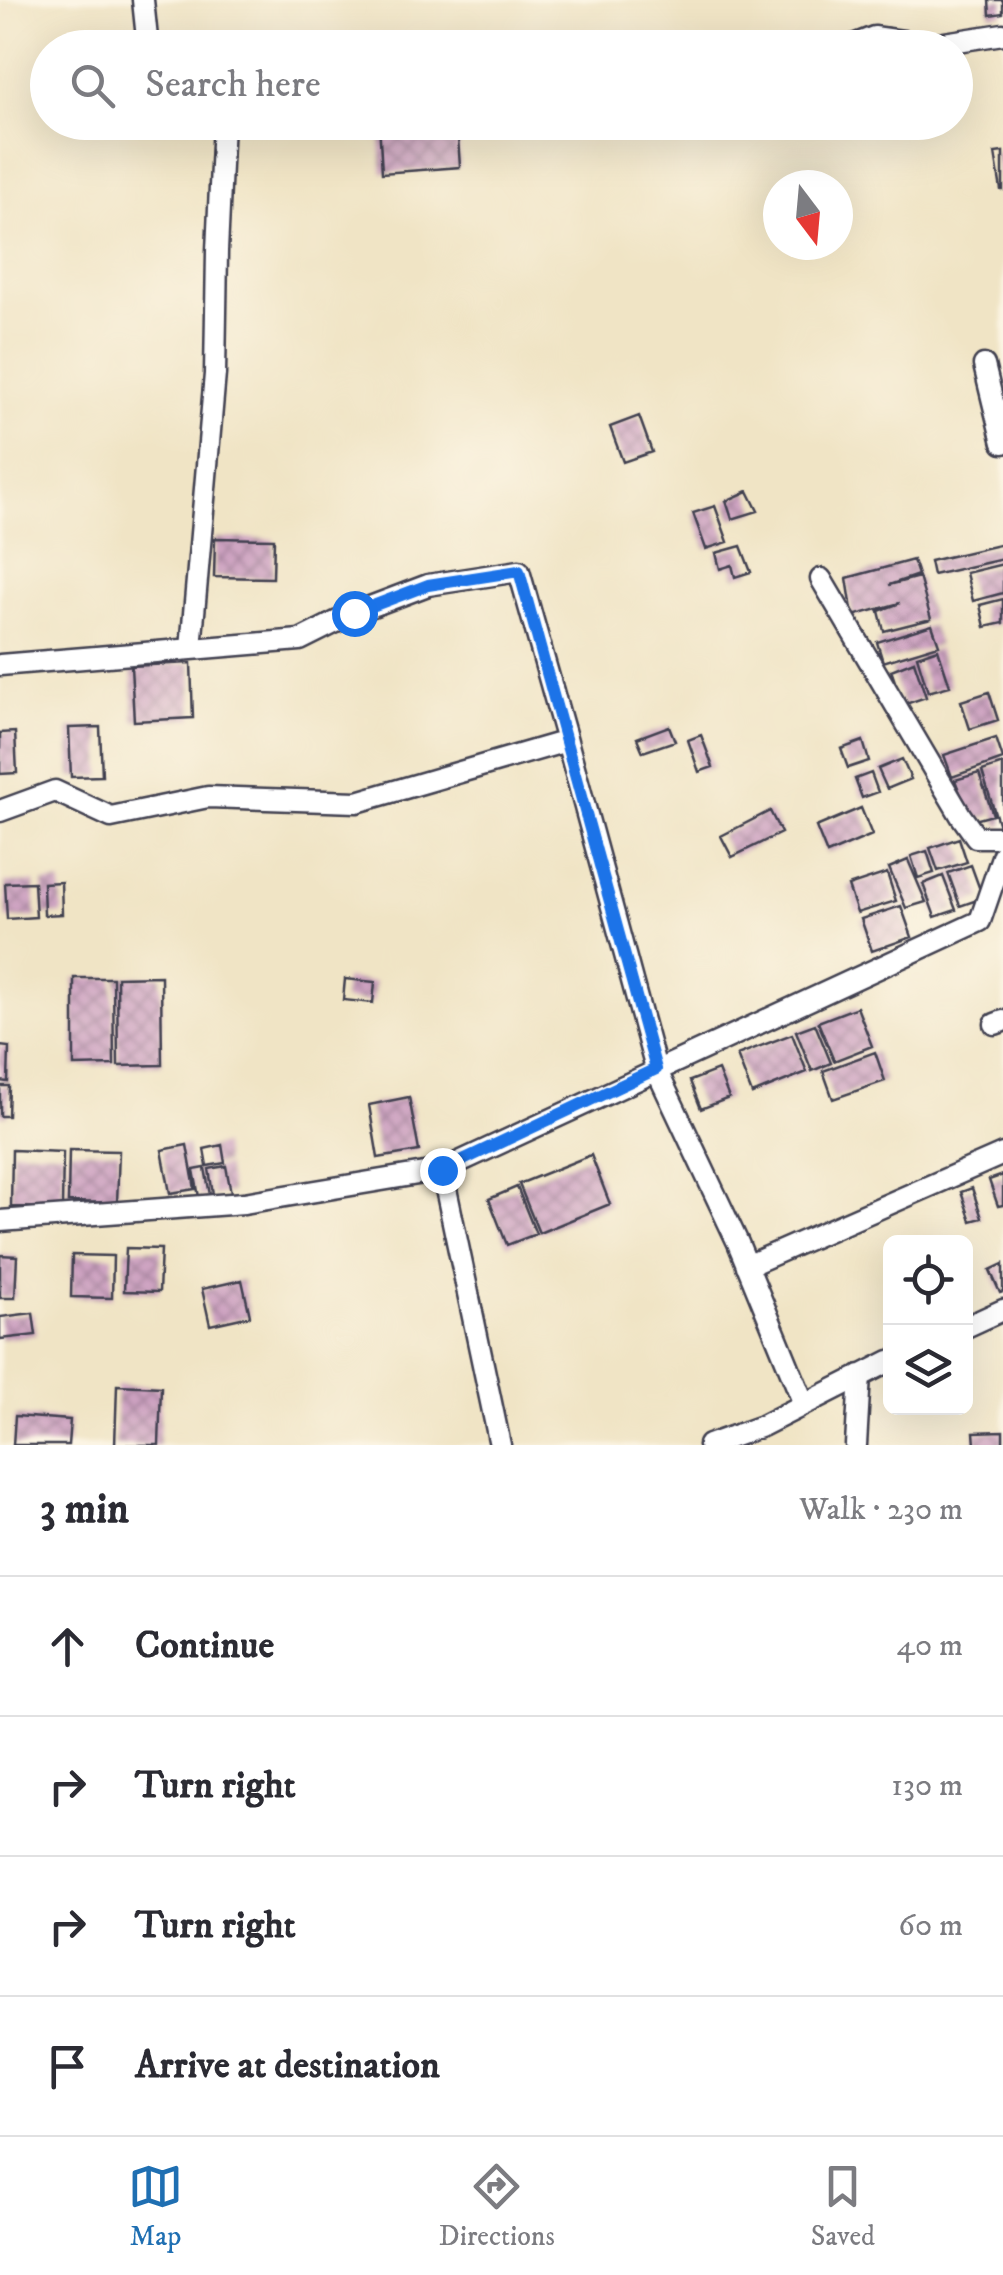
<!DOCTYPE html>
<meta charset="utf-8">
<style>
:root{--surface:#fff;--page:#f2f2f3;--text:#2b2b33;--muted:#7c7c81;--line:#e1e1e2;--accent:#1f6fb2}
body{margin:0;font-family:"IM FELL DW Pica",serif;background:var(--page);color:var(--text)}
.controls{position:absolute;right:30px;bottom:30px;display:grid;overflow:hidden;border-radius:15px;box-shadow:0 10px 40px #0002}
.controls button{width:90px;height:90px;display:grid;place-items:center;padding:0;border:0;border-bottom:2px solid var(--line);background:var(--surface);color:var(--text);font:50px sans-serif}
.compass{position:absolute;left:763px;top:170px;width:90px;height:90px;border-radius:50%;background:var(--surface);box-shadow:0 10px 40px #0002;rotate:164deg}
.stop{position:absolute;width:30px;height:30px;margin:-22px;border:8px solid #1a73e8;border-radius:50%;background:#fff}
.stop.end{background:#1a73e8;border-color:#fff;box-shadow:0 2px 10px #0008}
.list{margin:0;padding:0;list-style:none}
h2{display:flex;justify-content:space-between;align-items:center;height:130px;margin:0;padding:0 40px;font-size:42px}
h2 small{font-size:32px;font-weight:400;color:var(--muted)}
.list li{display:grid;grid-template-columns:65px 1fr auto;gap:30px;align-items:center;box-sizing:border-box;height:140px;padding:0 40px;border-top:2px solid var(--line)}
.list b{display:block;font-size:38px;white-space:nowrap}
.list em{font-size:32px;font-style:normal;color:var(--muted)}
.icon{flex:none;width:55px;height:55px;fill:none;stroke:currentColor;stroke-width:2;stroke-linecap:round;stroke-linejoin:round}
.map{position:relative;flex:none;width:1003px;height:1445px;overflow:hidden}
.search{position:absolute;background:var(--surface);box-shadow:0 10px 40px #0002;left:30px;right:30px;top:30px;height:110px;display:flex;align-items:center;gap:25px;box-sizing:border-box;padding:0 35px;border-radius:55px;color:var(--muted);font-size:38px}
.sheet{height:690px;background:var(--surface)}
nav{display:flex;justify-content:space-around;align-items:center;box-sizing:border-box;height:140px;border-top:2px solid var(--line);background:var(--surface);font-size:28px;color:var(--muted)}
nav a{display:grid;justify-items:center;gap:5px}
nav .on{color:var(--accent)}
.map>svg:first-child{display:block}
.building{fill:url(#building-cross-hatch)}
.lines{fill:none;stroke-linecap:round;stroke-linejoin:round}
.street-casing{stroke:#413f50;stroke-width:25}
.street{stroke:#fff;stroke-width:20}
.route{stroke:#1a73e8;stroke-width:12}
</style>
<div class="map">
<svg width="1003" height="1445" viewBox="0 0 1003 1445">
<defs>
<pattern id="building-cross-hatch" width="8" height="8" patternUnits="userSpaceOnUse" patternTransform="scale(2.5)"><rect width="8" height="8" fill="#cda2c1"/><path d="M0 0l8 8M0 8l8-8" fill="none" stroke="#a6849e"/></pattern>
</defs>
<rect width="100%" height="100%" fill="#fcf5e5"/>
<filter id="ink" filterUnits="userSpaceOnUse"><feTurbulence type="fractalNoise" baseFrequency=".01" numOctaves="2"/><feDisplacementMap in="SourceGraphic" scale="20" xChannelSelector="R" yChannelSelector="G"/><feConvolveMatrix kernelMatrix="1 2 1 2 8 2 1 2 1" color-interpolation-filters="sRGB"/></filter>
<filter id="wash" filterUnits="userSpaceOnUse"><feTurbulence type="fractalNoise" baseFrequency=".0048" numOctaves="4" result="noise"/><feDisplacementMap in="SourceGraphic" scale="40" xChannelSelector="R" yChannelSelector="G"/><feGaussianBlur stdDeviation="2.25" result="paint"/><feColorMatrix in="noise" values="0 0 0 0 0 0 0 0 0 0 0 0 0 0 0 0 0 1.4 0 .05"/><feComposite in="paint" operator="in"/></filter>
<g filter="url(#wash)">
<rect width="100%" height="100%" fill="#f0e4c5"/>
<g id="blocks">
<!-- building -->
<path class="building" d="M989 0H1003V13L990 15Z
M379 122H457L460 167 382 173Z
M1003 152V190H1001L995 153Z
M639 416 652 452 623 462 610 427Z
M748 491 758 511 732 519 726 501Z
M715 506 728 542 706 549 693 513Z
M215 538 274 539 273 578 214 577Z
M1003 544V559L933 575 930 561Z
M741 546 751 572 735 577 732 565 720 569 716 553Z
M913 560 918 575 889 585 919 577 931 619 884 631 879 611 900 603 853 616 847 578Z
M1003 564V593L973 601 966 573Z
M1003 599V623L985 627 980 605Z
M932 625 939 645 883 662 877 642Z
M938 649 950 686 928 692 917 656Z
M914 661 926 697 903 705 891 670Z
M191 663 193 718 134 721 131 666Z
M989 692 998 720 970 729 961 701Z
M669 726 675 741 643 752 637 738Z
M100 727 102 776 71 777 69 728Z
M15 732 17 773 0 774V733Z
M701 735 713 767 699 772 688 740Z
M996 738 1003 759 952 777 944 755Z
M863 741 869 761 848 768 841 749Z
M902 759 911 779 887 789 878 769Z
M1003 764V825L999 826 982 771Z
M871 773 878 792 862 798 855 779Z
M979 773 993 815 971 821 955 780Z
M861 808 872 835 827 854 816 827Z
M770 811 781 833 732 857 721 836Z
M959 838 967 862 938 871 930 848Z
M927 851 934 873 918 878 911 856Z
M908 860 926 902 906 908 889 868Z
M971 865 983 898 960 906 948 873Z
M887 873 896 901 857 913 848 886Z
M943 876 956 910 935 917 923 884Z
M34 882 36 917 7 919 5 883Z
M61 882 62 914 44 915 43 883Z
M901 906 912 937 872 951 861 919Z
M161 976 162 1065 118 1066 117 977Z
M74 978H113L114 1065 74 1066Z
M345 979 375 982 373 1003 343 1000Z
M857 1007 872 1046 834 1061 818 1022Z
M815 1024 831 1063 812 1071 796 1031Z
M792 1034 807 1072 752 1094 737 1055Z
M0 1046 9 1047 8 1082 0 1081Z
M875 1052 885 1081 833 1099 823 1071Z
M718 1070 729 1098 701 1109 690 1081Z
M0 1086H9L8 1116H0Z
M409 1097 419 1151 378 1158 369 1105Z
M187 1145 195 1189 170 1193 162 1150Z
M222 1145 225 1163 207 1166 204 1149Z
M12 1150 63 1152 62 1208 11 1207Z
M69 1150 119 1151 117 1203 68 1202Z
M591 1155 610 1204 539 1233 519 1184Z
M226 1166 231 1193 213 1195 209 1169Z
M205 1168 210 1195 199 1197 194 1170Z
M1003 1175V1205L998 1206 989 1180Z
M517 1187 536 1234 507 1245 489 1199Z
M972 1188 982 1218 971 1221 961 1192Z
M126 1248 161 1249 159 1292 124 1291Z
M0 1255 17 1256 15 1298H0Z
M72 1255 113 1256 112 1298 71 1297Z
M1003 1264V1292L1000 1293 990 1270Z
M242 1280 250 1316 210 1325 202 1289Z
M33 1313 36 1335 0 1339V1317Z
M117 1385 161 1387 159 1445H115Z
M15 1416 70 1420 68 1445H13Z
M1003 1431V1445H975L974 1432Z"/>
</g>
</g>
<g filter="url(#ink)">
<use href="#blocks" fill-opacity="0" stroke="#413f50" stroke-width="2.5"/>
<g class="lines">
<defs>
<path id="street" d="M143 0 148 48
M846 48 874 37 931 45 1003 34
M984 365 1003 443
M821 579 961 816 976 837H1003
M191 648 215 374 217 251 223 122
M0 665 300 640 354 613 428 585 519 571 567 741
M0 811 55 791 111 817 208 797 357 802 567 741 656 1069 738 1243 804 1404
M995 1024 1003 1021
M442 1170 500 1445
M0 1221 244 1203 442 1170 980 921 1003 854
M747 1266 1003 1154
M966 1327 1003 1310
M709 1445 762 1426 890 1361
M856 1445 860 1375"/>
</defs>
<!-- street casing -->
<use href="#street" class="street-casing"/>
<!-- street -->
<use href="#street" class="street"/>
</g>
</g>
<g class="lines" filter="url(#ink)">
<!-- route -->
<path class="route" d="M354 613 428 585 519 571 656 1069 442 1170"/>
</g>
</svg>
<div class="controls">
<button><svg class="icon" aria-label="locate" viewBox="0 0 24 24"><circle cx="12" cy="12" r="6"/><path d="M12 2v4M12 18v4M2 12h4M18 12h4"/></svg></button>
<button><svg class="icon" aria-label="layers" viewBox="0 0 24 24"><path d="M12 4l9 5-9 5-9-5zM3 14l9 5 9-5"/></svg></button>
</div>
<svg class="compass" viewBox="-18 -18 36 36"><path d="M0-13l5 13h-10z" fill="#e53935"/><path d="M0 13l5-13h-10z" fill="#7c7c81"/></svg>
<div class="stop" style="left:354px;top:613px"></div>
<div class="stop end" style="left:442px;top:1170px"></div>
<div class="search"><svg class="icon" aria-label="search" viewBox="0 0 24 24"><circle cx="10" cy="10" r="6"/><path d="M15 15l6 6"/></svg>Search here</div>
</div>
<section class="sheet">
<h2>3 min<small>Walk · 230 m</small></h2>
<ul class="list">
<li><svg class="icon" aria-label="ahead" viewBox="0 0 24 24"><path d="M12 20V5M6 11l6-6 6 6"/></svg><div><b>Continue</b></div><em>40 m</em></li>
<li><svg class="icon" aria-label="right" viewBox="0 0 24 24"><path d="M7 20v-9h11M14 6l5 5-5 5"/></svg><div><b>Turn right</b></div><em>130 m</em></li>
<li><svg class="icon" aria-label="right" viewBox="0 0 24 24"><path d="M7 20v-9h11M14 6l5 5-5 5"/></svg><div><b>Turn right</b></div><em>60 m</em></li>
<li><svg class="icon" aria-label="arrive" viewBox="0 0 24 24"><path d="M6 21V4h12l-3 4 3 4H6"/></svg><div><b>Arrive at destination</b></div></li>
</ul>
</section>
<nav>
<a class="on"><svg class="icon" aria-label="map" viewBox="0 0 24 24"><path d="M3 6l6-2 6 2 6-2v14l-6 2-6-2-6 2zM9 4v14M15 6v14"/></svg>Map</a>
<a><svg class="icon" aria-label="directions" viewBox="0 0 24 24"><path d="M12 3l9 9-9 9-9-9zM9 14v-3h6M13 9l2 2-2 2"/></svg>Directions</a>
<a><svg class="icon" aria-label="saved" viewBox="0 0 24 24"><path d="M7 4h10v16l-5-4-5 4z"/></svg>Saved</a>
</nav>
